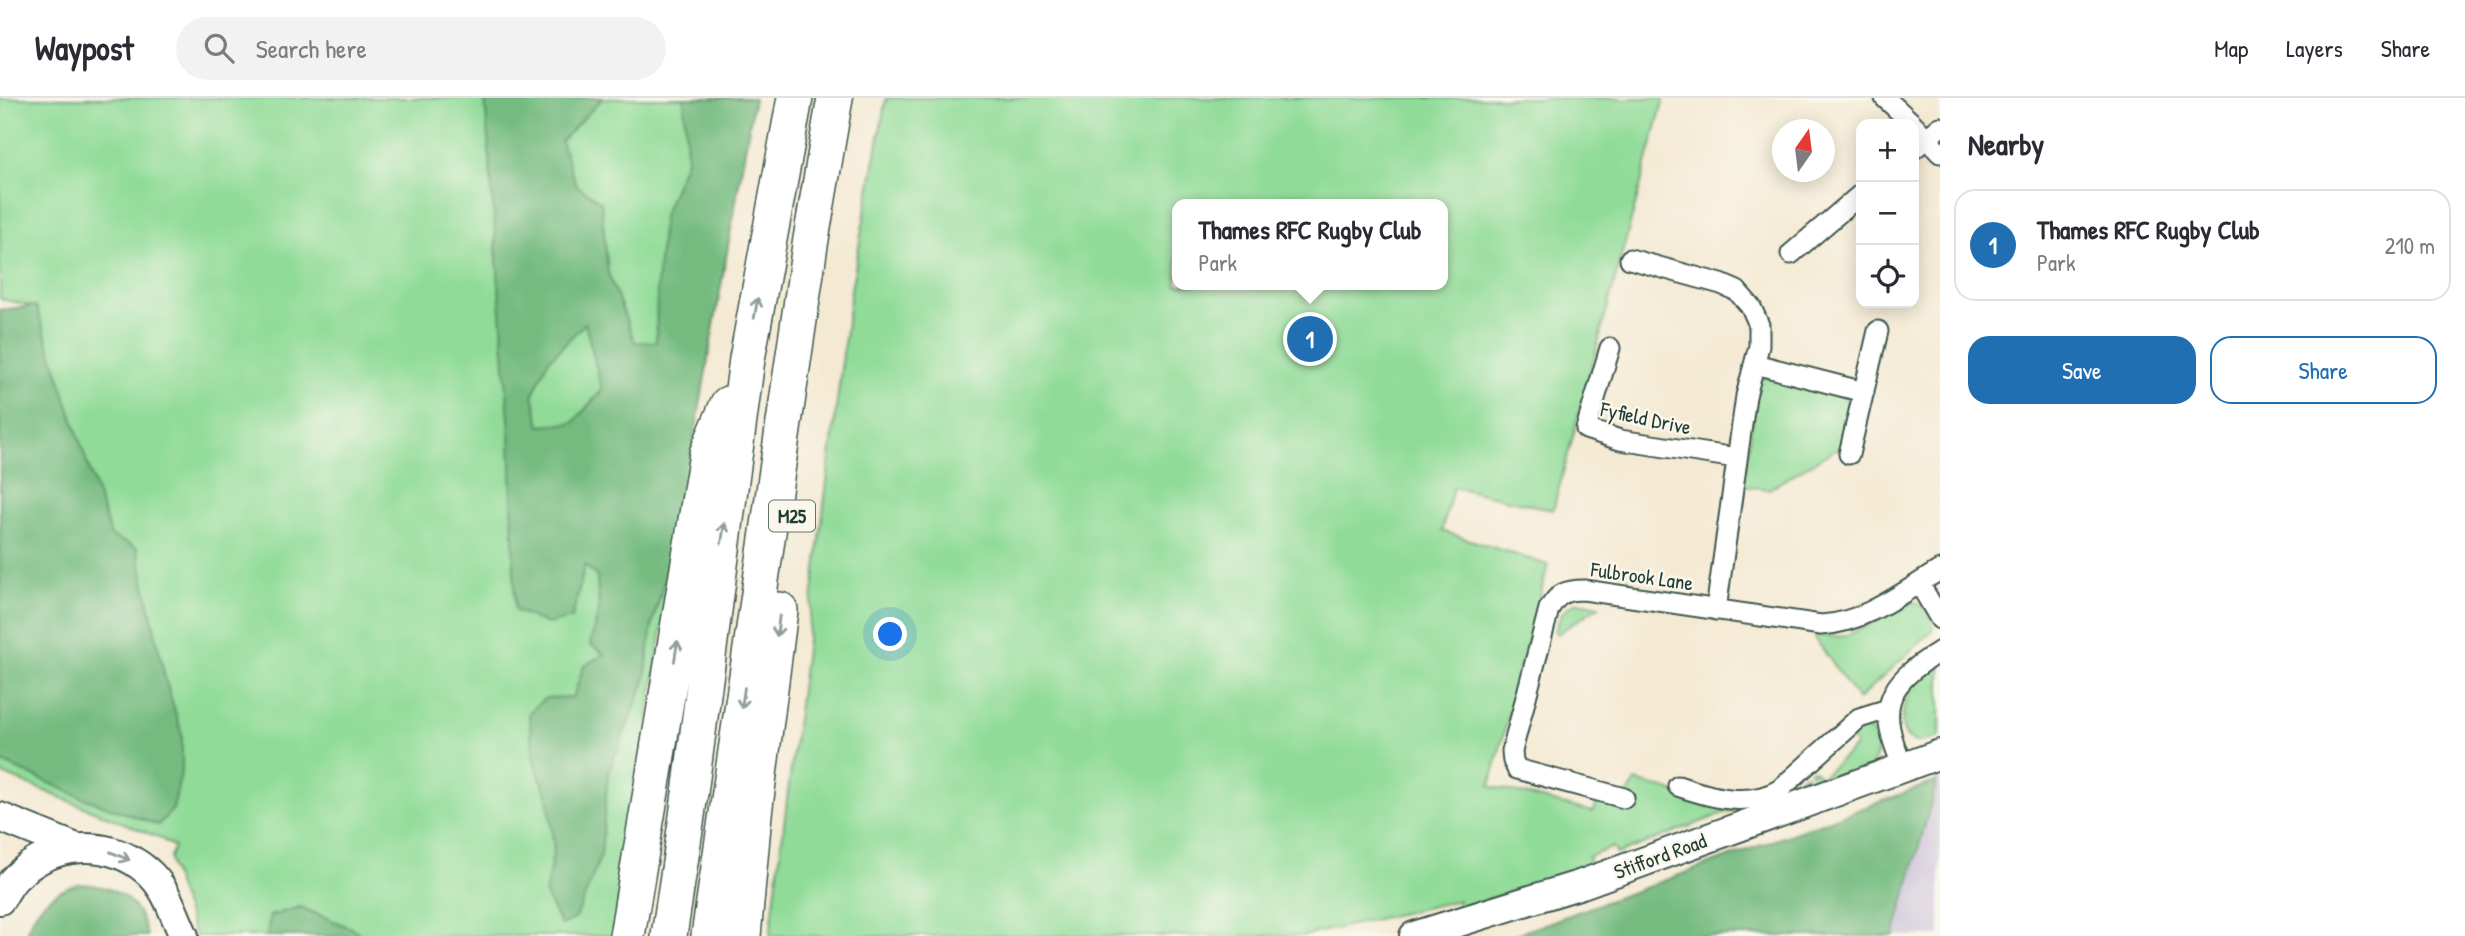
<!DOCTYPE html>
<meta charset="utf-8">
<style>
:root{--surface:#fff;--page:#f2f2f3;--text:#2b2b33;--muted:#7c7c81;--line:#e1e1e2;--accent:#1f6fb2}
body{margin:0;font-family:"Patrick Hand",sans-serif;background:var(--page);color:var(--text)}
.controls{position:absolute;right:21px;top:21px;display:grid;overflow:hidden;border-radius:14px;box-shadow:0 4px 18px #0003}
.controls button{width:63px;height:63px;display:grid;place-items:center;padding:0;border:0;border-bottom:2px solid var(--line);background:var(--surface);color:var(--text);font:35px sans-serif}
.compass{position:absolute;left:1772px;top:21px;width:63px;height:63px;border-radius:50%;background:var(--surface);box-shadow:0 4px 18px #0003;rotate:14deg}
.you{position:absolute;left:891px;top:537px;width:24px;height:24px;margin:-18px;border:5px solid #fff;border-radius:50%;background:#1a73e8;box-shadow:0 0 0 10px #1a73e833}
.badge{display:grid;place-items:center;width:46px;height:46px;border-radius:50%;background:var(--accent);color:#fff;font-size:23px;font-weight:700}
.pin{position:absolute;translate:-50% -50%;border:4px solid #fff;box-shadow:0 2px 7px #0006}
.popup{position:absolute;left:1172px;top:101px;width:276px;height:91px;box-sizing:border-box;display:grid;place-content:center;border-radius:14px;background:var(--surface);filter:drop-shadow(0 2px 5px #0005);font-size:23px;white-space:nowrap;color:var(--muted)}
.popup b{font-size:26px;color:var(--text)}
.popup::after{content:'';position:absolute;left:50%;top:100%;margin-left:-14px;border:14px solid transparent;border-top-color:var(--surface)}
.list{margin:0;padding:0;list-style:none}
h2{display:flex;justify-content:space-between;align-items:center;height:91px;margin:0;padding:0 28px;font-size:30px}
h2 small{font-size:23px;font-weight:400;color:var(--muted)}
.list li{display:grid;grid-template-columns:46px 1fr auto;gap:21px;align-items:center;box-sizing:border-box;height:112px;margin:0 14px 14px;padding:0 14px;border:2px solid var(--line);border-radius:21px}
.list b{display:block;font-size:26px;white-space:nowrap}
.list p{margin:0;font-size:23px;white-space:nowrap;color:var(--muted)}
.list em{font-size:23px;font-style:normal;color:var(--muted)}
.actions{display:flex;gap:14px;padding:21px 28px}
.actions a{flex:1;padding:16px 0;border:2px solid var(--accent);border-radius:21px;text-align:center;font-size:24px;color:var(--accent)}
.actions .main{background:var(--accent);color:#fff}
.icon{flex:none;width:38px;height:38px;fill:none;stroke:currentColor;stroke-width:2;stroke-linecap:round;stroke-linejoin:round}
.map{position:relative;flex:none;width:1940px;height:838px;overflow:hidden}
header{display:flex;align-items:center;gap:42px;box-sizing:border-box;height:98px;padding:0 35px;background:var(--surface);border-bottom:2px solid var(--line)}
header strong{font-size:33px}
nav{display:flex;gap:38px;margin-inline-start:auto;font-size:24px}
.search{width:490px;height:63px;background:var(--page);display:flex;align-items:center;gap:18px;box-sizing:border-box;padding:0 24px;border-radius:38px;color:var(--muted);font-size:26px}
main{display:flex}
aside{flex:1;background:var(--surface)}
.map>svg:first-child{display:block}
.industrial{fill:#c8bfd8}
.green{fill:#90db98;stroke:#588c66;stroke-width:2;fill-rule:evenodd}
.forest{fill:#74bb80;stroke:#4a7c5a;stroke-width:2;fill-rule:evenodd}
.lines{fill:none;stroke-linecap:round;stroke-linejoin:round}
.street-casing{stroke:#3f574c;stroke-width:23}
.secondary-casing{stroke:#3f574c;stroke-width:32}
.highway-casing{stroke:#3f574c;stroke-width:38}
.street{stroke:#fff;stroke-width:19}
.secondary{stroke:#fff;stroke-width:28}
.highway{stroke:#fff;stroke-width:35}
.oneway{stroke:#8f9e9a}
.labels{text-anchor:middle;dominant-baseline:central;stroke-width:5;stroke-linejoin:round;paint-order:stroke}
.shield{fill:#fbf7ec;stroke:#61756b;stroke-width:2}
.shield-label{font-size:19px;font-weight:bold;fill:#1f3d34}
.street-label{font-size:21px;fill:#1f3d34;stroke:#fbf7ec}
</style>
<header>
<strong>Waypost</strong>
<div class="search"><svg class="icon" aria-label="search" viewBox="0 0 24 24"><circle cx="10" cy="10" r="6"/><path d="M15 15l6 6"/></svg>Search here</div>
<nav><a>Map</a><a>Layers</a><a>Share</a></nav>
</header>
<main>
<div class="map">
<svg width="1940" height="838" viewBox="0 0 1940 838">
<rect width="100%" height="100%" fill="#fbf7ec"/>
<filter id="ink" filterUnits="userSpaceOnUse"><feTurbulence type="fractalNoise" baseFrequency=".0143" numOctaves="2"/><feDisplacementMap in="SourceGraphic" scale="14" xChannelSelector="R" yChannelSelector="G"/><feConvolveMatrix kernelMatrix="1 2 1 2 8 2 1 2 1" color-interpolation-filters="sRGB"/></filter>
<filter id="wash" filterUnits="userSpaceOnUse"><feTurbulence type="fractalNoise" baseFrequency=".00686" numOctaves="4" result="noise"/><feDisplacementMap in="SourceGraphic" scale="28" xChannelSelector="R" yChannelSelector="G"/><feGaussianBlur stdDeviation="1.57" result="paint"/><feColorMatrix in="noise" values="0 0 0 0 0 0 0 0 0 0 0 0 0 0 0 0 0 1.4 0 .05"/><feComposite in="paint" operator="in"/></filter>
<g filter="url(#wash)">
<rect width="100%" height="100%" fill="#f4ead4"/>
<!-- industrial -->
<path class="industrial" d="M1940 682V838H1894L1937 683Z"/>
<!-- green -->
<path class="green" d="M0 0H754L676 443 613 838H362L353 831 300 809 270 818 267 838H195L171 769 170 759 174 749 158 739 0 675V212L33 208 0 201Z
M886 0H1664L1553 412 1453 389 1442 433 1548 467 1490 688 1593 714 1597 705 1607 702 1622 705 1636 683 1688 698 1750 706 1806 676 1812 693 1724 715 1617 756 1613 749 1588 759 1590 766 1457 812 1459 802 1303 838H770L851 192ZM1177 106H1443V187H1177Z
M1769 279 1842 297C1855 307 1847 336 1839 349L1769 391 1743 388 1758 285 1762 280Z
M1578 504 1599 508 1557 536 1555 534C1559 519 1563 509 1578 504Z
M1913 504C1925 506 1932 520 1934 531L1858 602 1815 540 1817 537C1826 538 1838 540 1846 537 1870 530 1888 510 1913 504Z
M1940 562V638C1934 640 1925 644 1919 644 1889 643 1906 591 1918 579 1924 572 1933 567 1940 562Z
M1863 629C1882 635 1881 656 1870 669L1816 691 1810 672H1814L1821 679 1856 648 1850 640Z"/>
<!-- forest -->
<path class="forest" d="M485 0H603L561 43 576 87 601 104 608 175 635 244H656L657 188 663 118 687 60 684 0H754L676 443 652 526 645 583 608 675 601 757 576 820 561 827 545 796 554 751 548 699 534 663 529 615 545 600 573 599 584 568 604 556 590 546 599 512 597 479 585 467 572 520 547 526 515 512 510 335ZM585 225 602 292 573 325 540 328 533 296 548 263Z
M36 208 111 438 137 450 165 580 182 637V670L173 711 158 727 83 700 0 663V212Z
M1937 683 1894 838H1512Z
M79 786C115 787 139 801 147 838H25C34 809 50 794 79 786Z
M300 809 353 831 362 838H267L270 818Z"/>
</g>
<g filter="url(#ink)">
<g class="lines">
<defs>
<path id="street" d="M1885 0 1913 26
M1914 27 1940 55
M1914 51 1940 29
M1791 156 1861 96
M1630 161 1721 186 1737 193 1751 209 1759 227V248L1746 298 1716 512
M1610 250 1586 331 1620 342 1736 360
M1755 266 1864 294
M1849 356 1878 233
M1919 485 1940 521
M1903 669C1877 609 1884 588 1940 553
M1678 688C1710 699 1748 710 1779 692L1859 620 1888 611
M1624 700 1517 671 1513 663 1512 653 1549 511C1558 495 1566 492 1584 492L1821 527C1864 525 1903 494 1940 472"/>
<path id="secondary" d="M0 719 74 749
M0 802C5 795 9 786 15 780 51 744 107 739 147 773 167 790 173 815 184 838
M1414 838 1582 786 1940 656"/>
<path id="highway" d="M627 838 707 356 728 306
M669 838 687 718 747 261 795 0
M709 838 810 147 835 0
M743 838 754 716 780 512"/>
</defs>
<!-- street casing -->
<use href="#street" class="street-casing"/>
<!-- secondary casing -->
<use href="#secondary" class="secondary-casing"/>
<!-- highway casing -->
<use href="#highway" class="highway-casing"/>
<!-- street -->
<use href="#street" class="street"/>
<!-- secondary -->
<use href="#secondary" class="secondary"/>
<!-- highway -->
<use href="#highway" class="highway"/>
</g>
<!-- one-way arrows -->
<defs><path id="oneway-shaft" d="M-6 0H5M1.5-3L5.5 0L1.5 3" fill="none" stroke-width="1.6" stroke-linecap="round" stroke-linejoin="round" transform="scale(1.75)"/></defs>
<g class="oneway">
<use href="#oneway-shaft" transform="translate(756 210) rotate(-80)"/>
<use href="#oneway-shaft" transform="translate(723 435) rotate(-82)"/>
<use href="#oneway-shaft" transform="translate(778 528) rotate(97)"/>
<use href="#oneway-shaft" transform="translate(676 553) rotate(-81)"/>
<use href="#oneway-shaft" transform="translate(743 600) rotate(98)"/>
<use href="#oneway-shaft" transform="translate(120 758) rotate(23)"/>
</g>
</g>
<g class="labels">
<!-- shield labels -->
<rect class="shield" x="769" y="402.5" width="46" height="31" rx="5"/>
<g class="shield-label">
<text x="792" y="418">M25</text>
</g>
<!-- street labels -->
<g class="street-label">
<text transform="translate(1646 320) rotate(12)">Fyfield Drive</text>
<text transform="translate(1642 478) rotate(8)">Fulbrook Lane</text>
<text transform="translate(1660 758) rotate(-20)">Stifford Road</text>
</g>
</g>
</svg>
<div class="controls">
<button>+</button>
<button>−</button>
<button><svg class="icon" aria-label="locate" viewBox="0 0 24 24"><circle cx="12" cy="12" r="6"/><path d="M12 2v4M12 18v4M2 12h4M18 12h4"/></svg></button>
</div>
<svg class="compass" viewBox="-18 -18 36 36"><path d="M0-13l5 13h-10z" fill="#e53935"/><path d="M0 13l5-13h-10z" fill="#7c7c81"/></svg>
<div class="you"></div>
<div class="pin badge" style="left:1310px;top:241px">1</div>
<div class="popup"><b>Thames RFC Rugby Club</b>Park</div>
</div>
<aside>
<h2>Nearby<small></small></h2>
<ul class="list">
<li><span class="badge">1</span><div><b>Thames RFC Rugby Club</b><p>Park</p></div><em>210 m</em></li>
</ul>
<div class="actions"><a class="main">Save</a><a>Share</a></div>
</aside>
</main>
